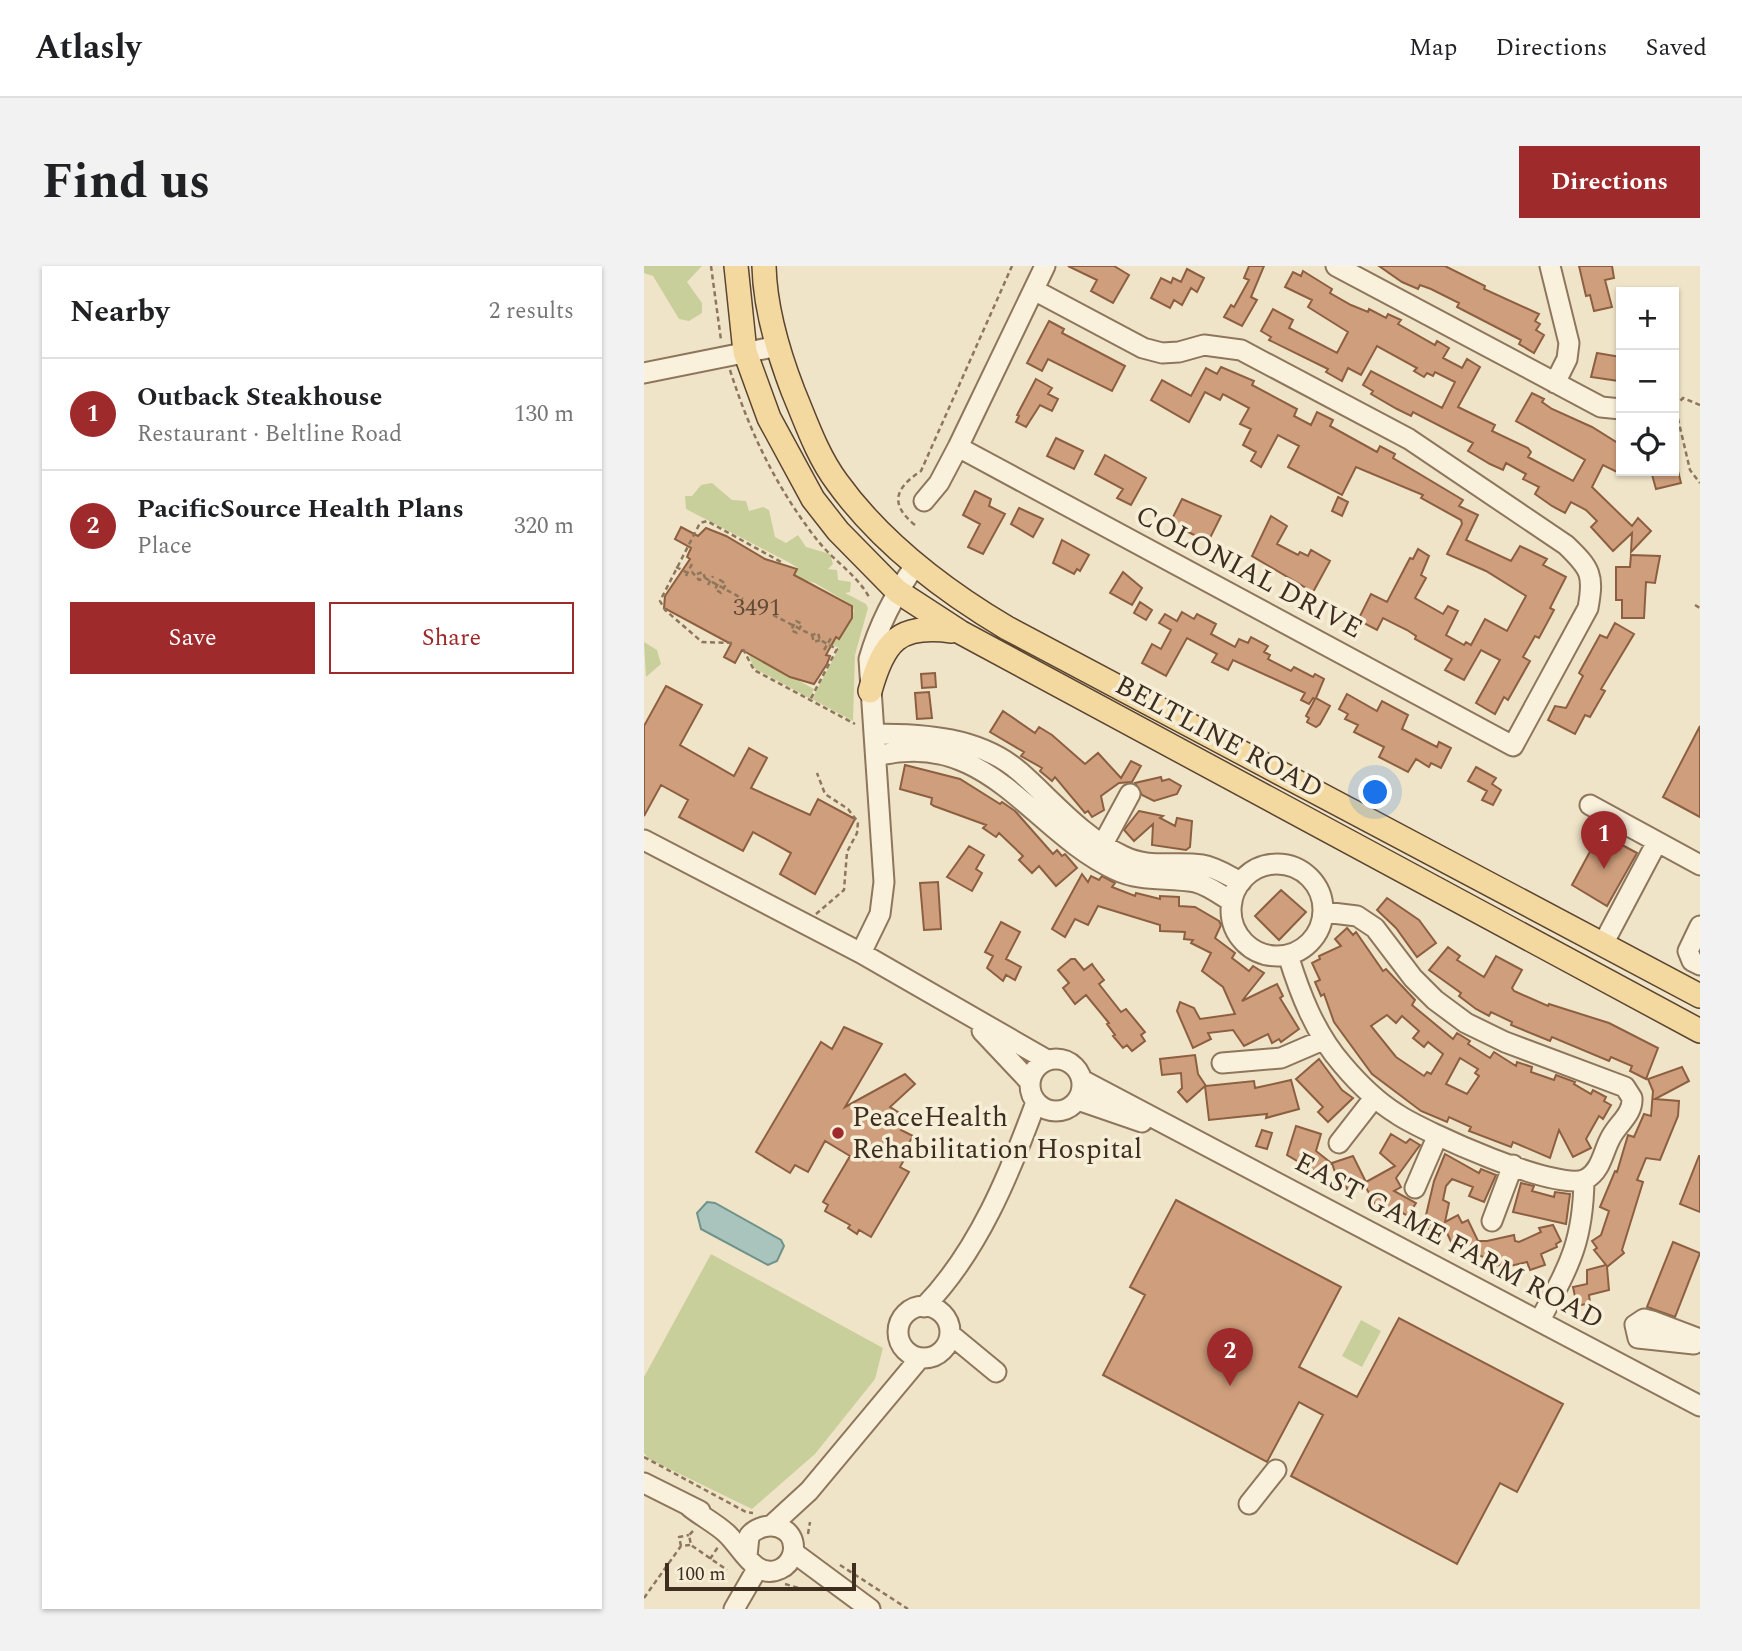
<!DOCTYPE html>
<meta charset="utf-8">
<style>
:root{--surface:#fff;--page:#f2f2f2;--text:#202124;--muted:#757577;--line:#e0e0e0;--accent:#9e2a2b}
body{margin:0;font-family:Spectral,serif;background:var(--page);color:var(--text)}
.controls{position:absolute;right:21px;top:21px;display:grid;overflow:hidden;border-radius:0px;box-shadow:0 2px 5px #0004}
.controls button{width:63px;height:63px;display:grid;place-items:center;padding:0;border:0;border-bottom:2px solid var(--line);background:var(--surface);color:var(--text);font:35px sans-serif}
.scale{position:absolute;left:21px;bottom:18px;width:191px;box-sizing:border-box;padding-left:7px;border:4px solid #3d2e20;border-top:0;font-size:19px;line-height:24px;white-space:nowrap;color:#3d2e20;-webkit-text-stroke:5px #f7eed8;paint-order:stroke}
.you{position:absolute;left:732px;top:527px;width:24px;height:24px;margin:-18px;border:5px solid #fff;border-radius:50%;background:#1a73e8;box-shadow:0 0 0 10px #1a73e833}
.badge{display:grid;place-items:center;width:46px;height:46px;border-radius:50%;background:var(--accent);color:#fff;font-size:23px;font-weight:700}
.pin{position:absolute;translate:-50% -58px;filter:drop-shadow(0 2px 4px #0008)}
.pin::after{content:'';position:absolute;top:37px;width:24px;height:21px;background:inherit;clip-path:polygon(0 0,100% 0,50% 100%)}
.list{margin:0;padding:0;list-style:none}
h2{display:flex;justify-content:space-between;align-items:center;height:91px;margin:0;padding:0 28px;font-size:30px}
h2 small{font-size:23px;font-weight:400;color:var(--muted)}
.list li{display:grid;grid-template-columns:46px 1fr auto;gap:21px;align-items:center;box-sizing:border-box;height:112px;padding:0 28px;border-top:2px solid var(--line)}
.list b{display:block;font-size:26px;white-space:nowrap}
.list p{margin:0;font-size:23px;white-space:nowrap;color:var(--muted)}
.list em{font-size:23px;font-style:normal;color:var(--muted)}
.actions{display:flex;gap:14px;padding:21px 28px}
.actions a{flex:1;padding:16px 0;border:2px solid var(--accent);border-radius:0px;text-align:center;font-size:24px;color:var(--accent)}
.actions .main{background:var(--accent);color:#fff}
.icon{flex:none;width:38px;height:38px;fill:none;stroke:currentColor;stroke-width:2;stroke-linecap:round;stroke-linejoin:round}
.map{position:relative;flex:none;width:1056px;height:1343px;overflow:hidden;border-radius:0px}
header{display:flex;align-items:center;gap:42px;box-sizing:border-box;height:98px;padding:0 35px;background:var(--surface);border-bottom:2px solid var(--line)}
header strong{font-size:33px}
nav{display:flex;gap:38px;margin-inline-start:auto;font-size:24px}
.intro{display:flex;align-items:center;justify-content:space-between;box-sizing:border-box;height:168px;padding:0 42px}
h1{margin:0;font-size:49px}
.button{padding:18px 32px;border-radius:0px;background:var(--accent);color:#fff;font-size:24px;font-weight:700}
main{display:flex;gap:42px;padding:0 42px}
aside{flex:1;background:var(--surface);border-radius:0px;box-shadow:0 2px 5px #0004}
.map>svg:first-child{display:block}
.green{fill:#c9cf9b}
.water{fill:#a9c4bc;stroke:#6f938a;stroke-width:2}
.building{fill:#cf9f7d;stroke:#8d5f41;stroke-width:2;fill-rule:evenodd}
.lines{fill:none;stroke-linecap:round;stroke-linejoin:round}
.minor-casing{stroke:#8d765c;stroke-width:23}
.major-casing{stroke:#5b4430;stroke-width:26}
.path{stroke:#8d765c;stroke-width:2.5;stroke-dasharray:5 3.5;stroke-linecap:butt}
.minor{stroke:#faf1dc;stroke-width:19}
.major{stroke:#f3d9a0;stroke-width:23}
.poi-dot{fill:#9e2a2b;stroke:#f7eed8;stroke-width:2.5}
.labels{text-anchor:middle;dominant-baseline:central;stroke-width:7;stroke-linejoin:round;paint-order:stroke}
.number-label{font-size:24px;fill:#624a37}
.street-label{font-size:28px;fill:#3d2e20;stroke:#f7eed8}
.poi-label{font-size:28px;fill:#3d2e20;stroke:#f7eed8;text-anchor:start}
</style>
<header>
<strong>Atlasly</strong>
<nav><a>Map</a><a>Directions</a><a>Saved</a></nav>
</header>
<div class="intro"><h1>Find us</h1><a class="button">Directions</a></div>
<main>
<aside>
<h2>Nearby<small>2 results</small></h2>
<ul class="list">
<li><span class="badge">1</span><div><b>Outback Steakhouse</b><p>Restaurant · Beltline Road</p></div><em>130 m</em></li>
<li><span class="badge">2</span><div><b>PacificSource Health Plans</b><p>Place</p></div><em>320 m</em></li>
</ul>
<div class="actions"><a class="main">Save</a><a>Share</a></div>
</aside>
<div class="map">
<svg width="1056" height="1343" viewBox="0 0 1056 1343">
<rect width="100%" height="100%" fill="#f0e4c8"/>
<!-- green -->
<path class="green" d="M0 0H58L43 16 58 37V47L45 55 35 53 9 10 0 7Z
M68 217 88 234 102 235 105 245 119 241 125 244 131 271 142 277 154 269 162 281 186 288 189 298 184 303 193 304 194 314 207 316 206 326 201 327 222 338 224 342 211 389 209 455 168 433 195 382 185 377 192 371 195 372 210 345 208 339 171 317 149 311 154 302 146 297 42 243 41 230H48L57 219Z
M0 376 13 384 17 398 2 411Z
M104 387 170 423 165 432 110 402Z
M67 988 239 1082 231 1113 171 1188 108 1243 5 1193 0 1187V1111Z
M717 1054 737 1065 718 1101 698 1090Z"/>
<!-- water -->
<path class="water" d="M63 936 71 937 137 974 140 980 133 995 124 999 57 963 53 947Z"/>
<!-- building -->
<path class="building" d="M424 0H470L485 9 469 37 447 25 453 14Z
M605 0H620L607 31 613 34 598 60 580 51 587 39 590 41 605 14 600 12Z
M735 0H801L841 20 840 23 895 48 891 55 896 58 892 64 900 69 890 87 875 78 877 74 813 41 815 37 787 23 776 19 774 23 758 16Z
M935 0H968L970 12 961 14 968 41 950 45 946 29 942 30Z
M543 3 560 12 553 26 547 22 538 39 530 34 526 42 507 32 517 12 527 17 529 12 537 16Z
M659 5 688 23 686 27 707 39 724 46 725 43 742 52 744 48 757 54 754 58 791 79 793 75 805 82 799 92 818 102 823 93 836 101 814 141 851 159 848 165 884 182 887 186 884 191 929 215 941 194 872 155 888 127 900 133 898 136 908 143 948 161 977 179V208L959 199 948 221 988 260 994 252 1007 265 987 286 988 267 969 285 947 261 953 255 942 244 927 236 921 247 908 240 891 228 895 221 879 213 882 208 862 197 859 204 846 198 824 185 829 177 769 146 767 150 753 143 727 128 729 125 719 119 727 105 798 142 811 116 791 106 789 110 783 107 780 111 770 105 773 102 733 80 717 109 704 102 698 115 682 106 684 103 625 74 627 71 617 65 629 43 649 54 645 62 693 87 704 66 664 41 668 34 641 21 649 6 657 10Z
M405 55 420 63 418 67 481 100 468 125 404 93 398 105 383 97Z
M953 87 977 91 975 115 947 111Z
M577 101 610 115 608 119 653 143 650 150 667 159 673 146 689 154 686 160 733 186 736 180 751 188 749 192 819 234 815 240 834 249 822 274 867 295 876 280 903 293 899 299 922 311 906 342 910 344 895 372 891 370 879 391 886 395 864 434 860 431 851 448 832 437 856 394 837 384 820 414 801 404 808 393 771 373 772 370 763 364 739 352 733 364 714 354 727 328 743 336 766 292 769 293 774 283 785 290 777 309 782 312 771 332 799 348 804 340 814 345 802 369 820 379 822 376 827 379 841 353 863 365 882 330 842 305 803 288 818 258 817 254 777 232 779 229 712 201 698 229 644 201 655 180 634 169 617 201 607 195 612 186 599 179 607 163 596 158 605 142 579 128 576 134 561 126 545 156 507 134 518 114 547 130 562 102 573 108Z
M392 113 408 122 404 128 414 133 408 145 396 139 382 161 372 156 375 150 373 149Z
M412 172 439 185 430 203 403 190Z
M461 189 502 212 487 239 473 232 479 223 451 208Z
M1007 205H1034L1037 217 1012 223Z
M331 225 347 233 345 240 361 248 339 288 324 281 336 258 319 249Z
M694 231 704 236 698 250 688 245Z
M538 233 577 250 564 276 526 257Z
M375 242 399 253 389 271 367 258Z
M627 250 643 260 633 278 654 289 656 286 664 290 667 284 686 295 669 326 608 290Z
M37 261 54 270 62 262 82 270 121 293 153 303 150 309 208 340V352L195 373 192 371 182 389 186 390 183 398 170 418 146 411 98 384 91 397 80 391 87 378 20 342 21 330 46 293 43 291 47 282 31 273Z
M418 274 445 289 436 305 433 303 430 308 409 297Z
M987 289 1016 290 1011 317 1002 316 1000 352H978V334H972V301H986Z
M479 306 498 322 488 339 466 327Z
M496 336 508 344 502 354 490 347Z
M538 346 550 353 553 348 572 358 567 368 591 381 595 373 604 377 607 371 624 380 620 386 626 389 624 393 647 405 650 401 669 411 671 408 680 413 672 432 686 440 676 458 672 461 663 456 665 452 662 450 671 433 669 432 665 438 657 434 661 427 589 394 584 404 568 396 573 388 543 372 522 410 498 397 508 378 517 383 527 364 515 357 521 348 533 355Z
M971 357 990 368 957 423 961 425 946 451 941 449 931 468 904 454 911 440 922 442 939 410 935 407 956 369 963 372Z
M291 407 292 421 278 422 277 408Z
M22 420 58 439 36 479 90 510 105 482 123 492 107 522 166 549 174 533 211 553 171 628 136 608 147 587 109 566 99 585 35 551 44 534 17 519 0 550V460Z
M285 426 288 452 273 453 271 427Z
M703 428 733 445 738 435 764 449 758 463 793 481 795 476 807 482 797 502 787 497 785 501 772 493 764 506 735 491 740 481 710 466 714 459 701 453 704 448 695 443Z
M359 445 391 467 395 461 408 469 441 498 454 487 477 512 487 495 497 500 488 516 475 517 457 530 460 544 448 551 444 545 441 547 411 511 408 515 396 505 398 502 377 490 380 486 346 466Z
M1056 460V551L1019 531Z
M261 499 316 513 356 538 358 536 371 545 409 588 413 584 418 590 421 588 433 602 412 620 395 600 388 607 375 594 379 590 355 567 352 571 339 562 342 559 290 540 287 538 288 532 256 523Z
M832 501 852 512 848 518 857 524 849 539 838 534 843 525 824 515Z
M517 511 518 515 525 513 537 520 533 528 510 535 498 529 491 517Z
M495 545 519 550 516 552 531 560 533 552 548 555 546 581 542 584 508 579 509 558 490 575 480 564Z
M956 567 993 587 963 640 928 619Z
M325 580 340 589 332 603 338 607 328 625 303 611Z
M438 608 444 616 447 610 455 614 458 610 471 617 468 621 491 630 492 627 516 633V630L535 631V640L551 641 575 655 577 659 571 672 591 687 588 692 605 705 609 700 620 707 598 735 633 718 639 730 636 732 655 763 637 776 635 773 628 777 624 768 600 780 589 764 564 767 567 773 549 782 533 745 536 736 550 742 556 753 591 748 579 721 558 705 567 687 547 677 549 674 540 673 541 666 516 665V659L454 640 444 659 431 653 421 671 408 663Z
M294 616 297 663 280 664 276 617Z
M637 624 662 646 635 674 611 650Z
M743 632 775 654 792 677 773 691 752 662 733 644Z
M357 656 376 666 362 693 377 701 371 714 362 709 359 715 343 702 349 690 341 686Z
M703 662 709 669 712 666 739 705 742 703 771 734 768 739 809 773 813 767 826 775 824 778 846 792 850 786 872 800 873 796 888 801 887 806 910 814 912 809 931 816 930 818 947 828 949 824 962 831 960 835 967 839 959 853 955 850 942 873 947 882 929 891 915 864 906 892 869 876 867 881 825 865 827 861 805 851 803 856 777 845 728 808 690 756 680 728 677 730 671 716 676 714 668 697 676 693 675 690 697 680 691 673ZM743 749 752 757 758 750 775 765 769 772 780 781 784 776 799 788 787 808 783 806 780 810 752 791 727 760ZM816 792 834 803 831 807 835 810 823 828 802 818Z
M804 681 816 690 813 694 840 711 852 690 878 704 868 722 870 725 904 740 905 738 965 757 1014 782 1002 813 986 805 988 800 967 791 965 795 908 771 906 775 867 759 868 756 847 746 845 750 832 743 815 730 817 727 785 704Z
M427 693H431L440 704 448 698 450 701 460 714 455 718 477 746 482 743 501 766 497 769 501 775 488 785 483 779 479 782 469 770 471 769 463 758 465 757 442 729 431 738 419 722 425 717 414 704Z
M200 761 238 778 201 841 261 808 271 818 246 841 264 852 257 864 269 870 256 892 260 894 256 901 265 906 227 971 215 964 213 968 204 962 206 959 181 945 184 939 179 936 206 890 181 875 164 906 151 899 146 907 112 886 177 776 188 783Z
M551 789 554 808 562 820 610 815 611 822 647 814 655 843 622 852 623 848 565 854 561 820 543 836 534 826 538 822 537 807 518 809 516 793Z
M675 793 698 824 709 832 684 856 674 846 679 841 652 813Z
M1038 801 1045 815 1011 833 1035 835 1034 850 1016 894 1002 892 993 914 999 916 978 984 980 987 963 1001 965 1024 945 1029 946 1037 933 1040 929 1021 943 1018V1004L962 999 950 984 953 982 948 975 957 969 965 945 956 941 971 905 973 906 984 869 990 871 1000 848 1007 850 1009 825 1004 813Z
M652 860 677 868 672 885 687 897 677 909 643 889Z
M618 864 628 867 623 883 612 880Z
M747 868 762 877 766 873 776 879 752 912 757 921 750 925 772 937 764 950 751 943 748 948 731 938 720 918 703 923 700 914 694 916 688 897 709 890 722 916 751 900 736 887Z
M801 888 835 907 837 903 852 909 840 936 825 930 829 921 808 913 802 920 799 934 805 937 801 956 814 949 818 957 824 954 834 975H843L870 969 871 975 875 976 897 966 895 962 909 959 917 975 912 978 913 981 897 988 901 999 886 1004 883 996 862 1001 861 998 851 1000 839 996 840 991 830 988 834 976 817 983 812 976 808 978 803 967 779 962 790 915Z
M1055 890H1056V946L1036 938Z
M877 917 890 920 888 925 910 931 911 926 926 928 922 958 869 946Z
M532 934 697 1021 655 1101 713 1131 755 1052 919 1138 873 1226 856 1217 813 1298 647 1210 679 1149 655 1136 623 1196 459 1109 501 1029 486 1021Z
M1029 976 1056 987 1031 1051 1003 1041Z"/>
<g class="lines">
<defs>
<path id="minor" d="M692 0 957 141 977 143
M906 0 925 77 923 93 911 117
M0 107 134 80
M314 181 869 480 944 342C950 309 947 303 922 279L765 173 597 84 560 79 535 86 518 87 499 82 390 24
M280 235 295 217 314 181 401 0
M230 468C280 468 336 471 376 506 410 536 437 570 479 590 505 603 531 595 558 599 571 601 585 610 597 616
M233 490C345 462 387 565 472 604 497 616 524 611 551 616 564 619 577 629 588 636
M946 539 1056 599
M0 574 217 687 403 794
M453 589 486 528
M587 644a46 46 0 1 1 92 0a46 46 0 1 1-92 0Z
M1056 660 1044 685 1048 695 1056 699
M959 678 1013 576
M217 687 236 648 240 616 225 393C235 358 250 329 271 300
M644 689C656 728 671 767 698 798 714 817 732 835 753 848 780 866 915 927 942 913 957 905 959 886 966 873 973 858 989 849 988 832L981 821 861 776 822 757 791 734 769 712 731 662 713 650 680 646
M338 765 386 816
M386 819a26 26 0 1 1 52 0a26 26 0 1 1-52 0Z
M578 797 637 792 679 774
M438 814 1056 1140
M434 834 498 856
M695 877 730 832
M771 922 793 871
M848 955 869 899
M254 1066a26 26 0 1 1 52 0a26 26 0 1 1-52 0Z
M280 1041C334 986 366 907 392 836
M896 1054C925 1000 939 977 940 914
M306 1068 352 1106
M1050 1078 994 1072 991 1059 1000 1053 1008 1055 1053 1072
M0 1217 56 1245
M605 1238 632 1204
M46 1241C57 1250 71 1257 82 1267 97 1280 111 1315 136 1303 143 1300 147 1294 149 1287 154 1259 120 1252 105 1270L103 1290
M128 1259 165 1225 276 1092
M149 1286 226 1343
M90 1343 113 1303"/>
<path id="major" d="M92 0 101 86 125 152 169 233 194 265 253 325 316 366 1056 765
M120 0C121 42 134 86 149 125 162 156 173 189 193 216 237 277 299 324 363 362L1056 730
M226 425C240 375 254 358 308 365"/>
</defs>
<!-- minor casing -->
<use href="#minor" class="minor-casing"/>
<!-- major casing -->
<use href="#major" class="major-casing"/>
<!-- path -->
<path class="path" d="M67 0 77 74
M86 104C106 167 133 223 174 275 190 295 213 309 225 331
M1056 139 1039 132 1031 140 1046 204 1056 217
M271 259C245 238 251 222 277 205L368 0
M32 301 44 307 48 306 55 314 61 312 99 333
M53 308 59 306 61 312
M42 310 48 298
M76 314 82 318 77 327 71 323Z
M64 319 69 310
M1051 339 1056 342
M129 349 168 369 174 367 176 374 193 383 166 434
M152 355 158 358 153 367 147 364Z
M168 369 170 376 176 374
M88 377 58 376 21 344 16 335 56 257 63 255 139 297
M99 383 110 404 211 458
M180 384 187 372
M172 648 200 624 203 586 213 567 214 556 204 543 181 528 173 507
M0 1191 102 1246 109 1247
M49 1265 45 1269 47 1279 83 1304
M164 1268 166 1256
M37 1280 35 1271 45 1269
M66 1293 74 1281
M196 1299 264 1343
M141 1318 158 1323
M0 1332 37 1280 47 1279"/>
<!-- minor -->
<use href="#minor" class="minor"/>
<!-- major -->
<use href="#major" class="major"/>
</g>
<!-- markers -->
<circle class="poi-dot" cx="194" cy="867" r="7"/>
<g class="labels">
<!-- number labels -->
<g class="number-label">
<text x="113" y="342">3491</text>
</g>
<!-- street labels -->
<g class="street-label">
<text transform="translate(605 306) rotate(28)">COLONIAL DRIVE</text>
<text transform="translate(575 471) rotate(28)">BELTLINE ROAD</text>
<text transform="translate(805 975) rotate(28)">EAST GAME FARM ROAD</text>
</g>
<!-- poi labels -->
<g class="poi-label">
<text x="208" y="851">PeaceHealth<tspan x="208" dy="32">Rehabilitation Hospital</tspan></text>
</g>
</g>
</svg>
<div class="controls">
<button>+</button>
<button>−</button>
<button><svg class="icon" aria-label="locate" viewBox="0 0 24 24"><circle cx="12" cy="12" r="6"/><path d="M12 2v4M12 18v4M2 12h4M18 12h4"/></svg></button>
</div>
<div class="scale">100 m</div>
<div class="you"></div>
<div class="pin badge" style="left:960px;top:603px">1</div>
<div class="pin badge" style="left:586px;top:1120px">2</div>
</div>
</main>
